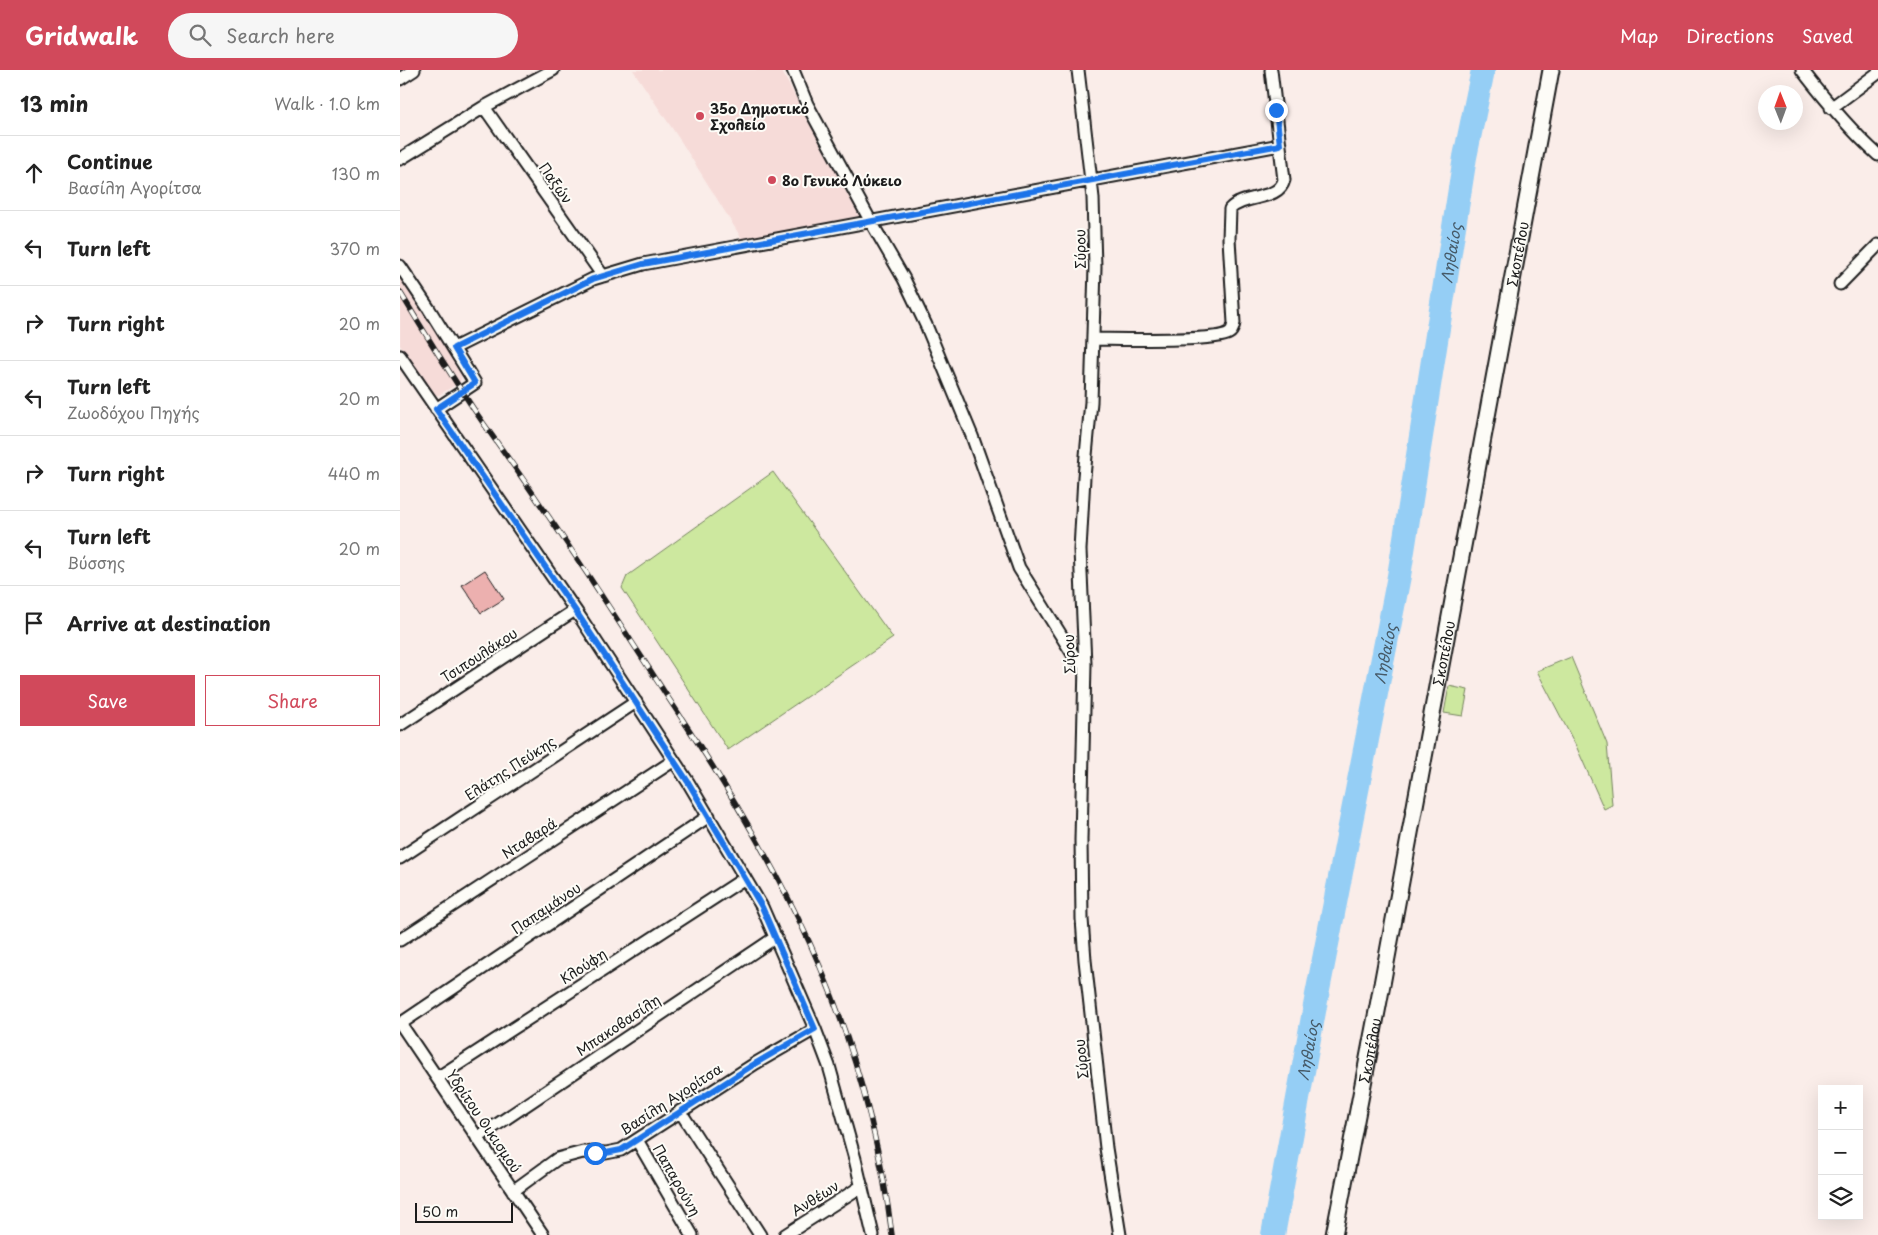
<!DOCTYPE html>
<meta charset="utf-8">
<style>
:root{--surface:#fff;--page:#f6f6f6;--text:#222;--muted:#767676;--line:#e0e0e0;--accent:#d1495b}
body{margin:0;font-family:"Playpen Sans",sans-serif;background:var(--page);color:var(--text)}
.controls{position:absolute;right:15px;bottom:15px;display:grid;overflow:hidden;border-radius:0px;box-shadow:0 5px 20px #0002}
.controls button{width:45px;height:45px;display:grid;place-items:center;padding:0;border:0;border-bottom:1px solid var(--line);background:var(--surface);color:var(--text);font:25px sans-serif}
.compass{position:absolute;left:1358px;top:15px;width:45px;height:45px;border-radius:50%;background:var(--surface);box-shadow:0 5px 20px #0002;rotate:359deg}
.scale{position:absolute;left:15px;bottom:12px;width:98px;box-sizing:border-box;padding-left:5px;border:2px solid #1c1c1c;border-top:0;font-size:14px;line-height:18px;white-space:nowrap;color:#1c1c1c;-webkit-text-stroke:4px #fdfcf7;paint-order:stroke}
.stop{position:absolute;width:15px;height:15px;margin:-11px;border:4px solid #1a73e8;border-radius:50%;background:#fff}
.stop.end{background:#1a73e8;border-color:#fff;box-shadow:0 1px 5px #0008}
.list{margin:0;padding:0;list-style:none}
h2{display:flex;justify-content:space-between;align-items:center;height:65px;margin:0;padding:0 20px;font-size:21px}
h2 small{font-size:16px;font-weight:400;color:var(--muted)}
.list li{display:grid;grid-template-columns:32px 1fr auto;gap:15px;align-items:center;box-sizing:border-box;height:75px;padding:0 20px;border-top:1px solid var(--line)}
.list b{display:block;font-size:19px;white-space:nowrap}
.list p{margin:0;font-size:16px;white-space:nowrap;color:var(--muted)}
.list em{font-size:16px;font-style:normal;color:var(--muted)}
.actions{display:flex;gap:10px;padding:15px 20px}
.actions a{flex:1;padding:11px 0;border:1px solid var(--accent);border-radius:0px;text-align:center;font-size:18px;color:var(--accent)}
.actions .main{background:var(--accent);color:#fff}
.icon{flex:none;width:28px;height:28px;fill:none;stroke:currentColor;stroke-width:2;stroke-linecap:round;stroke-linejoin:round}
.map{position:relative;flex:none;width:1478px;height:1165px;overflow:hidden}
header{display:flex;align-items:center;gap:30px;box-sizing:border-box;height:70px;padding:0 25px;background:var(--accent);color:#fff}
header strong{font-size:24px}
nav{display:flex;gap:28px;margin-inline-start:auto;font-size:18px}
.search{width:350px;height:45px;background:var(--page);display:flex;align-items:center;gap:12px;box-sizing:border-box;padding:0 18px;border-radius:28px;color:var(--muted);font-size:19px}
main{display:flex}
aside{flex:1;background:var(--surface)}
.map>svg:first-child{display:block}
.built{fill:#f6dbd8}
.green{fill:#cde89f;stroke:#74825e}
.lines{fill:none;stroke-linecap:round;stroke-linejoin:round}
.river{stroke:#95cef5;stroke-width:24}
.building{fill:#ecb0af;stroke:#1c1c1c}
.street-casing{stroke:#1c1c1c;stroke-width:15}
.secondary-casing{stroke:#1c1c1c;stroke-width:19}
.street{stroke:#fdfcf7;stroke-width:11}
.secondary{stroke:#fdfcf7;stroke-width:15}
.rail-casing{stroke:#1c1c1c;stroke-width:5.5}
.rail{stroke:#fdfcf7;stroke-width:4;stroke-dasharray:11;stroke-linecap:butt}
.route{stroke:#1a73e8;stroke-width:6}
.poi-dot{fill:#d1495b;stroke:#fdfcf7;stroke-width:2}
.labels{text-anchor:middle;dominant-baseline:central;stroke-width:4;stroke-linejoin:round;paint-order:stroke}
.poi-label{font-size:14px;font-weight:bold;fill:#1c1c1c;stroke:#fdfcf7;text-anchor:start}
.street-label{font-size:14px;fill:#1c1c1c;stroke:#fdfcf7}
.water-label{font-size:15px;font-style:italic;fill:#465a68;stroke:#fdfcf7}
</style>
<header>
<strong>Gridwalk</strong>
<div class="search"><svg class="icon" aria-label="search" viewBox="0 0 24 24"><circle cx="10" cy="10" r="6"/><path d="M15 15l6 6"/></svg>Search here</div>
<nav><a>Map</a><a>Directions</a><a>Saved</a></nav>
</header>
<main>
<aside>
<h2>13 min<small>Walk · 1.0 km</small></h2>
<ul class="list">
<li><svg class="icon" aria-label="ahead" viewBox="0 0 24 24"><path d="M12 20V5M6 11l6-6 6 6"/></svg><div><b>Continue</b><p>Βασίλη Αγορίτσα</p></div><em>130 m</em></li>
<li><svg class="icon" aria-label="left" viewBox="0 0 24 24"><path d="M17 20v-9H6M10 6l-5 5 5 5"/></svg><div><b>Turn left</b></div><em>370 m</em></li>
<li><svg class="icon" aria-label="right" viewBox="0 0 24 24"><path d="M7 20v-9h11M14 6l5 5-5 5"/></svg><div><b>Turn right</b></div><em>20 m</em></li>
<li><svg class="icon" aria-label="left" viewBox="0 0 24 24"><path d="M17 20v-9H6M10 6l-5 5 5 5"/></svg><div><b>Turn left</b><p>Ζωοδόχου Πηγής</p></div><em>20 m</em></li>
<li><svg class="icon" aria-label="right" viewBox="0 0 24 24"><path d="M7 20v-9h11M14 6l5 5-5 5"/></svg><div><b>Turn right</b></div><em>440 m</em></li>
<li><svg class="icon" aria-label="left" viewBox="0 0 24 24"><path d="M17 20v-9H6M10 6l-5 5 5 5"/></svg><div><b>Turn left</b><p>Βύσσης</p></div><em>20 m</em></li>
<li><svg class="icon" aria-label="arrive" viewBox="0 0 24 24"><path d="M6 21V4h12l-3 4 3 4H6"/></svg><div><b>Arrive at destination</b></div></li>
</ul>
<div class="actions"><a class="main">Save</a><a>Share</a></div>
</aside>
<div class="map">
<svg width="1478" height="1165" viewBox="0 0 1478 1165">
<rect width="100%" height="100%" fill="#faede9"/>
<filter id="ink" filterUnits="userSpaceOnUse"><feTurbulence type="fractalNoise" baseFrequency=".02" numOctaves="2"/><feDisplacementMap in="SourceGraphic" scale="10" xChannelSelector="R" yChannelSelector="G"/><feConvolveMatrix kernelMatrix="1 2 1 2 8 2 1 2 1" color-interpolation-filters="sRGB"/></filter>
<g filter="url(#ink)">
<!-- built -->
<path class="built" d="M233 0H381L459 146 342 169 282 73Z
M0 204 62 305 60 312 39 325H34L30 320 0 275Z"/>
<!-- green -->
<path class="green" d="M373 402 493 568 328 680 222 518 227 506Z
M1171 587 1207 674 1212 735 1204 739 1177 678 1137 601Z
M1049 616 1068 620 1063 646 1044 643Z"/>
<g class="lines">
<!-- river -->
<path class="river" id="s1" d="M873 1165 917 925 999 506 1065 87 1083 0"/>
</g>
<!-- building -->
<path class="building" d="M85 500 104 529 81 543 62 515Z"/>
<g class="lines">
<defs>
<path id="street" d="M393 0 407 34 471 152 504 209 526 255 572 366 619 498 674 586 678 592 685 594
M678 0 693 128 695 197 691 332 684 407 680 480 685 594 681 770 682 849 685 890 706 1078 720 1165
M1402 0C1426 31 1449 59 1478 85
M0 9 14 0
M84 37 203 206
M1431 38 1478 3
M0 89 84 37 153 0
M0 196 29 239 75 313 36 339
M1440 214 1478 175
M694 269C716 269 816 272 829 263 833 261 833 257 834 253L829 169 830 139C844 124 879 131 884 110L871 0
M54 278 193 209 243 194 880 75
M0 286 182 550 288 712 362 837 415 959 429 996 455 1089 473 1165
M0 655 175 540
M0 788 236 632
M0 870 273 691
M0 953 143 1165
M0 954 309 746
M37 1008 345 808
M280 1041 360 1165
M77 1068 376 867
M237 1070 292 1165
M113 1121 157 1089 183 1082 206 1083 221 1080 356 993 415 959
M385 1165 462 1116"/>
<g id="secondary">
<path id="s2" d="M934 1165 978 936 1151 0"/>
</g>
</defs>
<!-- street casing -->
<use href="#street" class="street-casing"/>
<!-- secondary casing -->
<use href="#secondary" class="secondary-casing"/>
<!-- street -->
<use href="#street" class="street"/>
<!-- secondary -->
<use href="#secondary" class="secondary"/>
<defs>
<path id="rail" d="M0 222C24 262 49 302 75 341 96 372 119 402 140 434 183 496 224 560 265 623 313 695 359 768 397 846 446 946 478 1055 492 1165"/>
</defs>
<!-- rail casing -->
<use href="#rail" class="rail-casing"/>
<!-- rail -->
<use href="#rail" class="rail"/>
</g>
</g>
<g class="lines" filter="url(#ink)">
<!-- route -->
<path class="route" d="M195 1083H206L221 1080 356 993 415 959 362 837 288 712 175 540 36 339 75 313 54 278 193 209 243 194 880 75 876 40"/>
</g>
<!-- markers -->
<g class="poi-dot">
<circle cx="300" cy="46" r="5"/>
<circle cx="372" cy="110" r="5"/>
</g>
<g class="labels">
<!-- poi labels -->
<g class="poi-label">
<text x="310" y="38">35ο Δημοτικό<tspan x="310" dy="16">Σχολείο</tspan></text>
<text x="382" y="110">8ο Γενικό Λύκειο</text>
</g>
<!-- street labels -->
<g class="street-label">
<text transform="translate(156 113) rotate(55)">Παξών</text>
<text transform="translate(680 179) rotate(-91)">Σύρου</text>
<text stroke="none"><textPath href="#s2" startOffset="998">Σκοπέλου</textPath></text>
<text stroke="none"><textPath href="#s2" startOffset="592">Σκοπέλου</textPath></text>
<text transform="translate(669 584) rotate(-92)">Σύρου</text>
<text transform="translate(79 585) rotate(-33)">Τσιπουλάκου</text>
<text transform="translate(110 698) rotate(-33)">Ελάτης Πεύκης</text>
<text transform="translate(129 768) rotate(-33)">Νταβαρά</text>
<text transform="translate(146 838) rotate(-34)">Παπαμάνου</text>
<text transform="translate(183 896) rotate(-33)">Κλούφη</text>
<text transform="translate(218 955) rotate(-34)">Μπακοβασίλη</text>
<text stroke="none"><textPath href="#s2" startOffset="188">Σκοπέλου</textPath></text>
<text transform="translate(681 989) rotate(-96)">Σύρου</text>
<text transform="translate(271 1029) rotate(-33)">Βασίλη Αγορίτσα</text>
<text transform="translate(84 1051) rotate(56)">Υδρίτου Οικισμού</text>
<text transform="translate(277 1110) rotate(60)">Παπαρούνη</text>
<text transform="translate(415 1128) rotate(-32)">Ανθέων</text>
</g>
<!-- water labels -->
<g class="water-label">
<text stroke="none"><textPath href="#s1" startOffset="998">Ληθαίος</textPath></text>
<text stroke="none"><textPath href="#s1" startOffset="592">Ληθαίος</textPath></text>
<text stroke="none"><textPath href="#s1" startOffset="188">Ληθαίος</textPath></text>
</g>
</g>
</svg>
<div class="controls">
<button>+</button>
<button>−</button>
<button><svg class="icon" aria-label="layers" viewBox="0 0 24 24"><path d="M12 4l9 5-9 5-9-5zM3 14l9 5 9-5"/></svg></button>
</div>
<svg class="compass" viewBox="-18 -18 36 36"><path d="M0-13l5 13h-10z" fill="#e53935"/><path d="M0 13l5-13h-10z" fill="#767676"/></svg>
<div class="scale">50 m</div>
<div class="stop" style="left:195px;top:1083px"></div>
<div class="stop end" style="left:876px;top:40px"></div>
</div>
</main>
